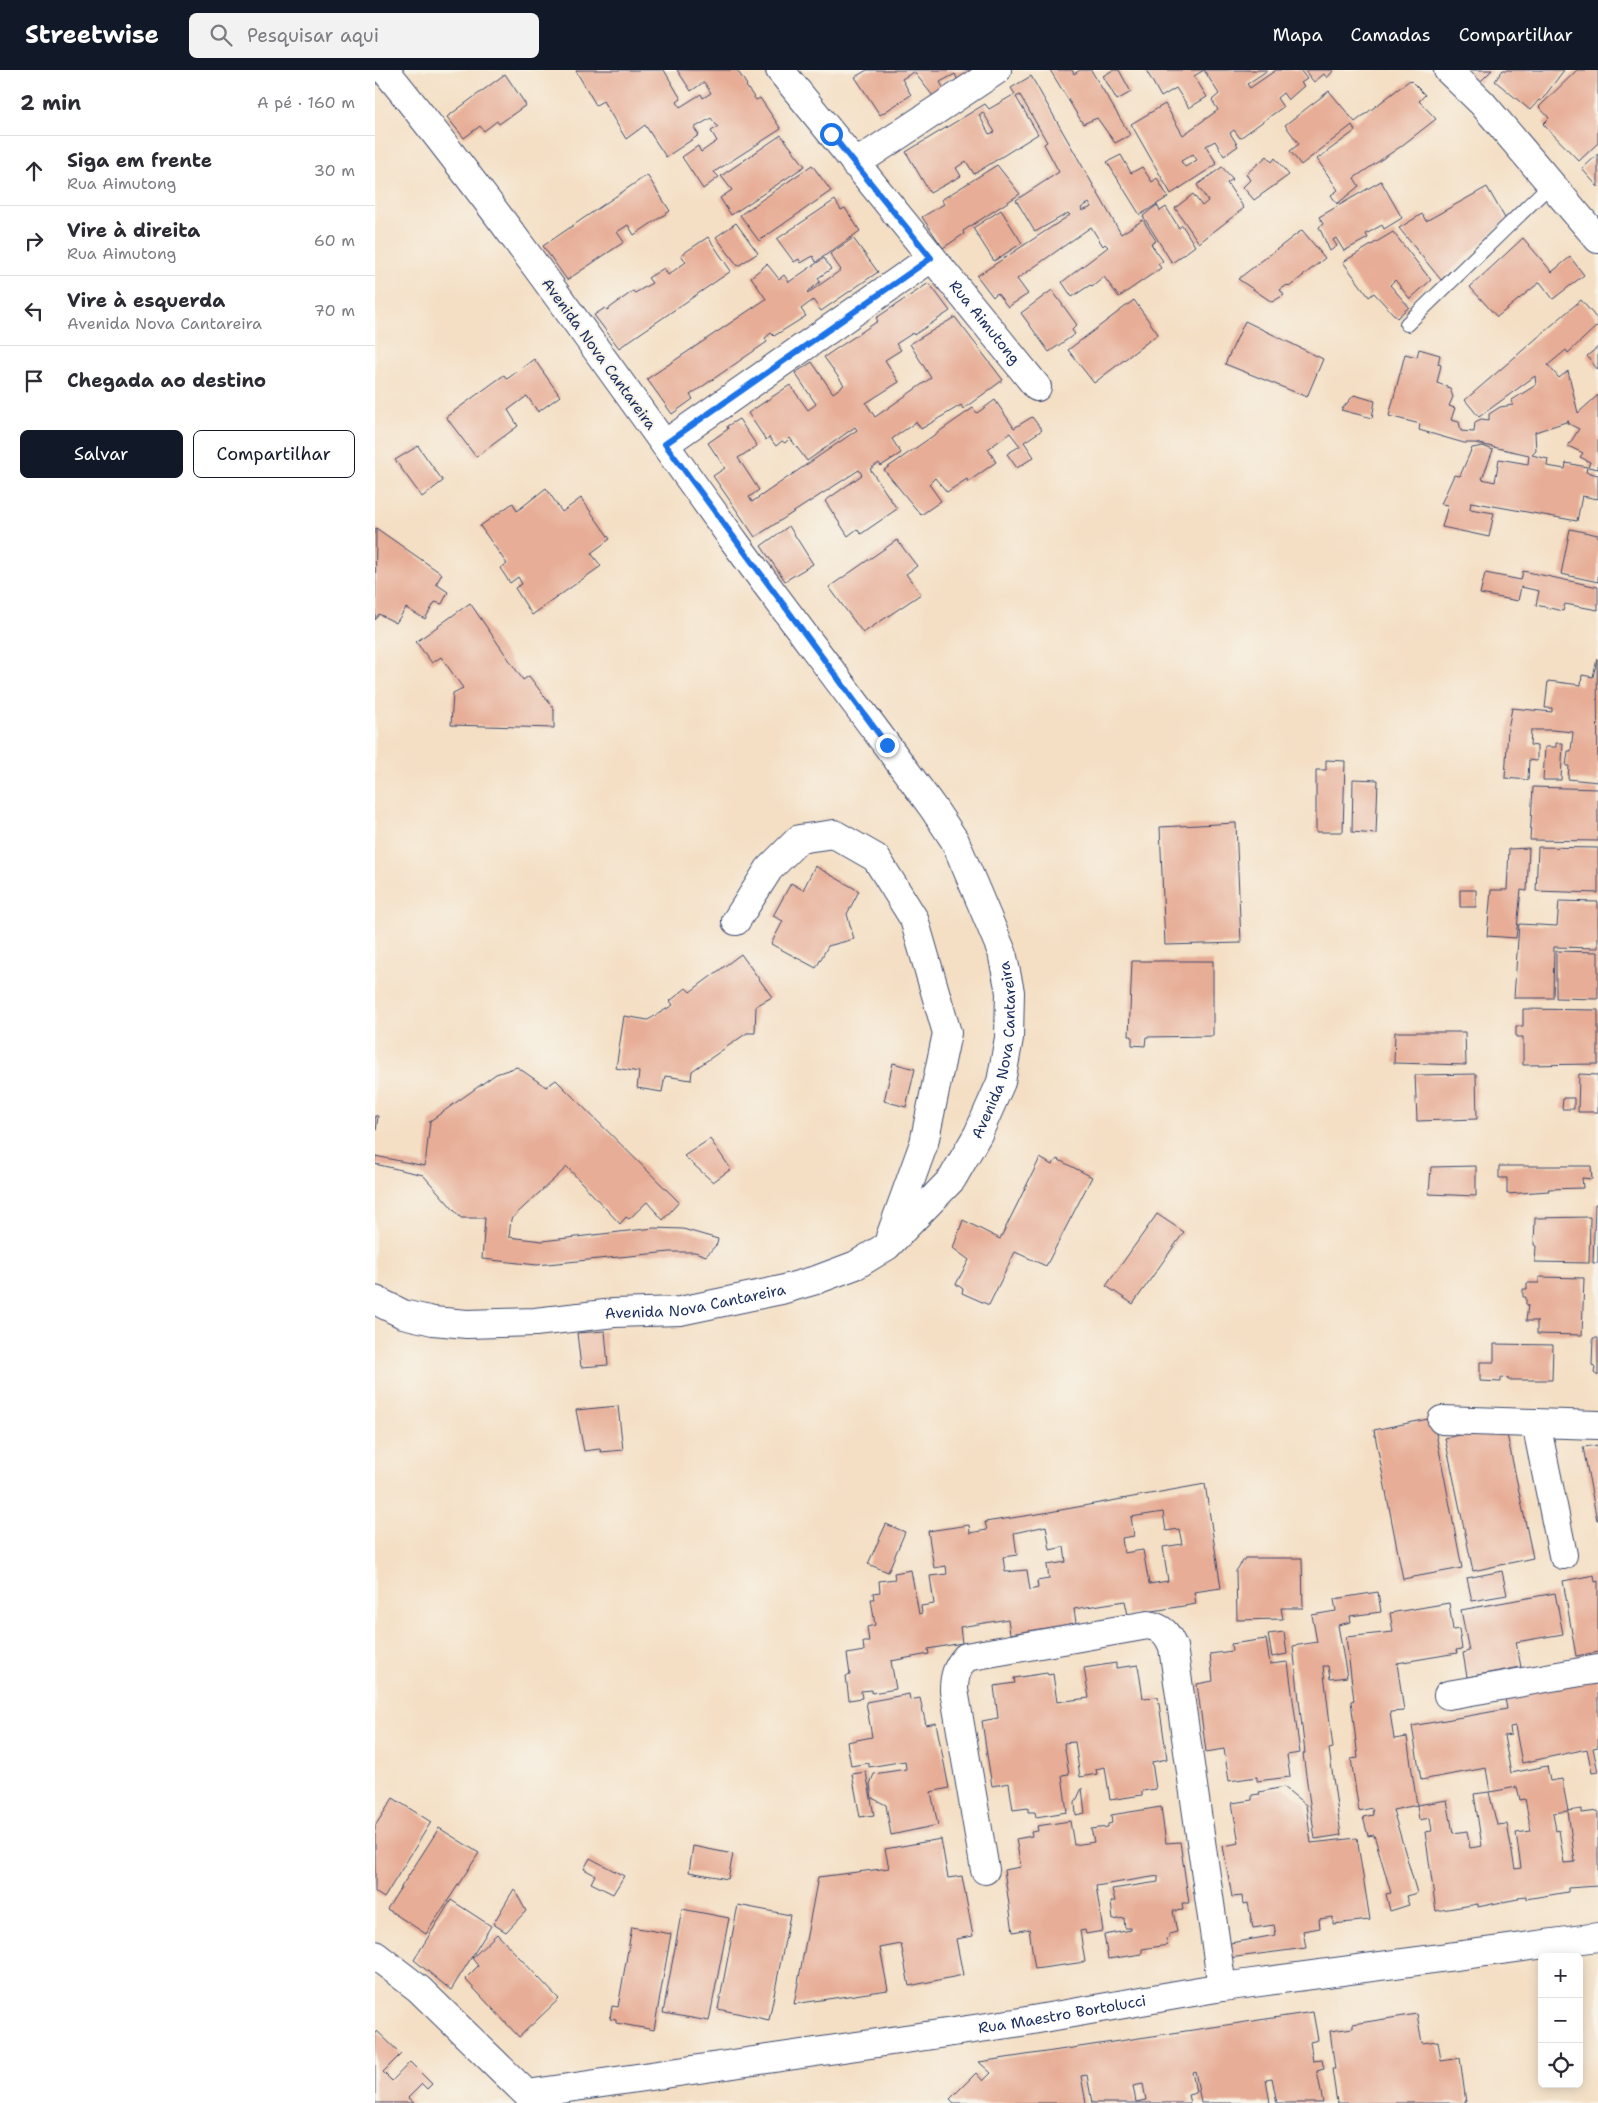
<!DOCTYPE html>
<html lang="pt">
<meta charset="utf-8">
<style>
:root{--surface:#fff;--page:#f2f2f3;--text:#2b2b33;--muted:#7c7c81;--line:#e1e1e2;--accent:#111827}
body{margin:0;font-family:"Shantell Sans",sans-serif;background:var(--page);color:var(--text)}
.controls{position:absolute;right:15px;bottom:15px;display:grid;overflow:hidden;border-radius:8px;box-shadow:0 2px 12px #0003}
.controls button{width:45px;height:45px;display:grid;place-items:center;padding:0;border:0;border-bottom:1px solid var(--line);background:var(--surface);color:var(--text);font:25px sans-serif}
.stop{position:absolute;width:15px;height:15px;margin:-11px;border:4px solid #1a73e8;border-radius:50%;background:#fff}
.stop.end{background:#1a73e8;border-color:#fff;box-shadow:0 1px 5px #0008}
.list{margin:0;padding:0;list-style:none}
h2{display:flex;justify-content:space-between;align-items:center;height:65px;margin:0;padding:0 20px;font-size:21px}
h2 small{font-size:16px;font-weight:400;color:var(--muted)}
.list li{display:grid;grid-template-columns:32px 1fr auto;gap:15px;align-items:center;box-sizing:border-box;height:70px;padding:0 20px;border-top:1px solid var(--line)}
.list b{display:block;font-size:19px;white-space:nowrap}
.list p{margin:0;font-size:16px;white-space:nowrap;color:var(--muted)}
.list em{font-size:16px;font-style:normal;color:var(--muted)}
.actions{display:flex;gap:10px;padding:15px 20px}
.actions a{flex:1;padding:11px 0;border:1px solid var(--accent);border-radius:8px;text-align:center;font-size:18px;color:var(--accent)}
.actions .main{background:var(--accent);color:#fff}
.icon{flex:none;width:28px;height:28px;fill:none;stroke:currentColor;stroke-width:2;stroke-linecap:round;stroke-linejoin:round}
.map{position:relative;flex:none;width:1223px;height:2033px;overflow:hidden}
header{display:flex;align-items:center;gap:30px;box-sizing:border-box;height:70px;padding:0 25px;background:var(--accent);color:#fff}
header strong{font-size:24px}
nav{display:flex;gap:28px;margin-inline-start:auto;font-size:18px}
.search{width:350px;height:45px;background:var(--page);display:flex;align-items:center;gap:12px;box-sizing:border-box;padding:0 18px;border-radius:8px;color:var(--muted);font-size:19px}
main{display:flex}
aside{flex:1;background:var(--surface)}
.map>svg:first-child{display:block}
.building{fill:#e7ad96;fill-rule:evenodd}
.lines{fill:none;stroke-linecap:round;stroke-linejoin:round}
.service-casing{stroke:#3c496d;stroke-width:16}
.minor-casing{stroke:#3c496d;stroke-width:30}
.service{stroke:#fff;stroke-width:14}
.minor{stroke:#fff;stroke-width:28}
.route{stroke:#1a73e8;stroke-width:6}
.labels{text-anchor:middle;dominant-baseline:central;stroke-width:4;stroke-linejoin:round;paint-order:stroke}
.street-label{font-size:15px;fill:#1b2f5e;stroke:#f7f3e8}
</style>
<header>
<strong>Streetwise</strong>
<div class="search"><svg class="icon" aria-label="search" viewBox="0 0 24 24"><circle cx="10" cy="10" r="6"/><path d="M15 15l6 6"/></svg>Pesquisar aqui</div>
<nav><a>Mapa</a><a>Camadas</a><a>Compartilhar</a></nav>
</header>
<main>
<aside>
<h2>2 min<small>A pé · 160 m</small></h2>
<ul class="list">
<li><svg class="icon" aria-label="ahead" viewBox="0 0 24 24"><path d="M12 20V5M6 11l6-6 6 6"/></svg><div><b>Siga em frente</b><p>Rua Aimutong</p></div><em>30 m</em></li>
<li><svg class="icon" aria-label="right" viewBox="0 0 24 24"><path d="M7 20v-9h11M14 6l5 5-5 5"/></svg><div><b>Vire à direita</b><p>Rua Aimutong</p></div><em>60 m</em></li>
<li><svg class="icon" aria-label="left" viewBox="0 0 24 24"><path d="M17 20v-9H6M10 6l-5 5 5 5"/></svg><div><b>Vire à esquerda</b><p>Avenida Nova Cantareira</p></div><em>70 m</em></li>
<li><svg class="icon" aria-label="arrive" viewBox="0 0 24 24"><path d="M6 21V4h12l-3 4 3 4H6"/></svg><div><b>Chegada ao destino</b></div></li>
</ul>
<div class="actions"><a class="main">Salvar</a><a>Compartilhar</a></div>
</aside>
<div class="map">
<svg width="1223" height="2033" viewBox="0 0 1223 2033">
<rect width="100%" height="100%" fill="#f7f3e8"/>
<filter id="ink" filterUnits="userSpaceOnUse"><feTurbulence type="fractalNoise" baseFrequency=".02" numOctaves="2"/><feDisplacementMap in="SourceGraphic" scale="10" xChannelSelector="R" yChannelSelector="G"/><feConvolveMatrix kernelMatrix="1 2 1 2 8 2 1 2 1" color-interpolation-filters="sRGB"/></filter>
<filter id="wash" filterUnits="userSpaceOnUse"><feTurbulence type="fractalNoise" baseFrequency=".0096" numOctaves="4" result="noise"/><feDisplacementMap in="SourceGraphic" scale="20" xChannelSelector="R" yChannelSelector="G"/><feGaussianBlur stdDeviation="1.12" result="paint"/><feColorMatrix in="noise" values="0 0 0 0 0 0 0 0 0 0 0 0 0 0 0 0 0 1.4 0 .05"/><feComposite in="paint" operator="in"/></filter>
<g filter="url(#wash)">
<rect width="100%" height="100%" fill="#f4dfc4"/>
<g id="blocks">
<!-- building -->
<path class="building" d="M203 0H289L306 29 302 32 305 37 326 24 328 28 336 23 329 12 316 21 302 0H362L372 15 371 16 381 30 385 28 406 59 339 102 344 107 328 119 307 87 323 76 326 82 342 71 336 61 343 57 336 48 319 58 324 65 291 87 270 55 251 69 228 31 221 35 201 1Z
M492 0H602L583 11 580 4 565 12 569 19 558 26 539 2 527 9 536 25 505 45 480 7Z
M675 0H697L699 4 705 0H716L755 65 740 73 722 48 708 54Z
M738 0H744L756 22 742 30 728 6Z
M771 0H893L872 14 875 18 901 0H925L932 9 926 13 929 16 913 30 908 23 902 28 908 37 865 68 859 60 855 63 863 76 849 86 840 71 831 76 842 94 796 124 756 54 790 34 808 65 843 40 837 30 844 24 829 0 819 6 832 27 814 38 801 18 786 27ZM818 84 822 90 810 97 806 91Z
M929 0H959L952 8 949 4 939 12Z
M1089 0H1117L1103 14Z
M1128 0H1189L1166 31 1164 30 1155 40 1120 11Z
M1202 0H1223V73L1204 91 1168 54 1174 48 1164 37Z
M130 4 151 35 124 54 122 51 109 61 105 56 89 68 72 47Z
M656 6 746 164 768 150 781 171 776 174 788 191 783 194 786 198 744 227 729 207 717 217 715 215 697 227 687 212 733 177 730 174 728 176 716 157 642 209 653 224 633 237 622 223 618 227 602 206 695 145 693 143 660 162 641 130 684 102 669 74 672 72 645 25 641 27 663 64 599 104 591 91 581 98 586 106 555 123 531 82 610 34 614 39 640 24 636 18ZM608 42 615 54 620 62 614 64 604 45ZM714 133 717 137 707 141 706 138Z
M1035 10 1050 25 1044 31 1061 49 1025 77 979 108 984 116 962 134 956 125 963 120 942 89 980 61 977 55 926 95 915 81 924 74 910 55 954 21 980 52Z
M406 65 430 96 356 145 345 128 357 120 346 106Z
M1223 84V117L1207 99Z
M746 85 756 103 767 97 777 112 782 108 793 127 765 145 732 92Z
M892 86 897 92 900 88 914 105 879 130 868 117 875 110 871 104Z
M437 95 456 121 384 171 365 145Z
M622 95 645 124 588 161 589 164 568 178 547 147 569 134 566 130Z
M847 97 858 109 852 113 869 138 824 173 800 138 818 124 827 136 833 131 822 115Z
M272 105 295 141 259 165 253 155 242 162 249 172 192 210 168 176Z
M1006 111 1027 148 1009 159 1007 155 991 164 993 168 969 181 961 168 958 170 962 176 955 181 944 157 948 154 944 147Z
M1112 117 1131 150 1066 210 1024 158 1047 144 1051 151Z
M460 130 466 140 470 138 485 161 441 192 438 186 426 193 424 189 419 192 402 169Z
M782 135 785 141 791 137 804 158 807 155 820 176 797 193 768 146Z
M626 140 647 173 619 191 598 158Z
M361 153 383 183 363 196 341 167Z
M927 160 950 188 914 217 912 215 905 220 909 225 897 232 863 209Z
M1018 162 1056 210 1035 229 1020 210 1015 215 1034 237 1022 248 999 223 994 227 968 192Z
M333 167 356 201 244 278 219 245 230 238 232 240 258 221 260 223 277 213 273 208 289 198 293 205 311 192 306 185Z
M478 168 503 202 446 241 438 230 426 239 431 246 399 266 396 263 390 268 392 272 315 325 318 329 297 344 272 309 391 229 376 207 392 194 404 209 409 205 414 212 449 188 456 199 443 208 445 212 432 222 433 223 466 200 455 184Z
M1148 168 1177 202 1195 187 1209 205 1178 229 1165 212 1122 247 1095 217Z
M554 213 575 241 539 265 538 263 521 274 526 280 510 290 524 312 491 333 500 347 556 308 535 274 580 247 628 310 588 339 586 335 546 359 541 352 517 369 526 383 506 396 504 393 495 399 522 439 486 464 482 459 473 466 450 431 487 405 484 400 380 467 338 406 350 398 333 373 353 359 352 356 364 349 382 376 363 388 384 420 374 427 377 432 482 360 480 357 432 391 415 368 410 373 407 371 401 376 394 367 391 370 373 343 415 315 433 340 440 335 441 334 420 303 437 292 458 323 469 315 449 287 503 251 501 248Z
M677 220 702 255 697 260 700 264 674 282 646 243Z
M759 230 783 264 719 313 693 280Z
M1206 230 1223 250V255L1193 283 1191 280 1173 295 1184 308 1193 301 1203 343 1223 325V399L1213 397 1215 392 1205 387 1208 383 1193 376 1204 359 1192 353 1194 351 1160 362 1161 381 1157 385 1173 389 1172 396 1190 399 1191 393 1212 397 1211 402 1223 405V429L1207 426 1202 451 1096 432 1095 439 1119 443 1114 467 1067 457 1073 435 1066 434 1079 405 1085 406 1097 378 1108 376 1118 380 1107 409 1120 412 1124 389 1153 394 1154 385 1100 373H1089L1044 360 1045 354 1014 346 1030 284 1042 287 1044 279 1065 285 1063 294 1066 295 1062 313 1075 318 1078 327 1074 336 1080 338 1076 350 1084 352 1086 361 1099 362 1100 352 1106 349 1114 350V344L1125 337 1138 335 1137 330 1161 315 1160 306 1104 347 1090 330Z
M870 251 948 289 932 327 850 294Z
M1223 277V300L1212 286Z
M159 289 185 326 163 342 152 326 133 340 143 356 101 387 71 347 129 305 132 309Z
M979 325 1000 331 997 348 966 340Z
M620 330 639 358 657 347 667 360 649 372 659 387 642 398 632 384 645 376 635 363 613 379 621 392 593 412 592 409 572 422 560 408 554 414 566 431 546 445 509 400 598 338 602 343Z
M43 376 68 411 47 427 20 390Z
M171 418 187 442 206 428 235 469 216 483 226 496 157 545 140 518 147 514 143 507 135 513 125 498 132 494 105 456 138 433 142 441Z
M414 456 438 494 410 511 386 476Z
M1 458 67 504 61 514 73 522 67 534 60 532 50 549 31 538 21 553 4 544 0 550Z
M1195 459 1223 465V512L1186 504Z
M522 470 542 496 531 504 546 524 488 563 454 517Z
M1148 501 1223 517V540L1190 534 1188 541 1161 535 1164 521 1146 517 1143 531 1105 524 1110 503 1146 510Z
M95 533 148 610 154 606 179 639V658L76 655 78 623 88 618 66 587 57 593 41 572Z
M1222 589 1223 712 1193 709 1194 696H1191L1193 681H1196L1198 662 1177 660H1156L1155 675 1162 676V691L1154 690 1153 710 1130 708 1133 659 1137 638 1177 642V638H1170L1173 611 1206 615 1207 605 1218 607Z
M1181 673H1188L1186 710H1168L1170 677H1181Z
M951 690 970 691 968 762H941V700H951Z
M978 709 1003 710 1001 764 977 762Z
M1158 717 1223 719V771L1155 770Z
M861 753 866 873 790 875 785 757Z
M1163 777 1223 778V823L1161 821Z
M1154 778 1152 821 1146 820 1141 868 1112 866 1116 820H1132L1134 779Z
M440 796 484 821 472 844 479 869 453 876 441 898 396 874 408 851 398 846 416 813 428 820Z
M1085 820H1101V837H1085Z
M1184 831 1223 832V878L1179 877 1178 928H1139L1144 854 1182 856Z
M1181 881 1223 882V929L1181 928Z
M366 884 397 927 381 936 380 963H372L317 1001 316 1010 290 1006 287 1022 262 1018 264 1002 241 998 249 946 273 950 298 935 295 931 311 918 315 922Z
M757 891H838V966L771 967 770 976 757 975V966H754Z
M1148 939 1223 940V994L1148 995V967H1141V956H1148Z
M1020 962H1090L1091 995 1019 993Z
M518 993 540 999 531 1037 509 1031Z
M142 997 171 1017 181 1010 304 1132 288 1150 272 1132 254 1149 251 1147 245 1154 192 1097 136 1149 134 1167 167 1171 279 1158 308 1159 343 1169 342 1174 331 1186 320 1182H295L162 1195 107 1189 110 1148H86L48 1105 0 1094V1086L50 1096 55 1051 121 1004Z
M1101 1004 1102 1049 1042 1051 1040 1005Z
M1204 1004 1223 1005V1042H1203Z
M1188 1028H1199V1039H1187Z
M0 1046H3L1 1061H0Z
M335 1069 356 1099 338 1112 309 1086Z
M665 1088 677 1095 682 1089 717 1107 671 1196 640 1182 614 1235 587 1223 588 1219 581 1214 594 1190 578 1178 588 1150 625 1169Z
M1101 1096V1126L1054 1124 1056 1097Z
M1124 1096H1216L1217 1109 1207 1108 1208 1118 1173 1119 1174 1121 1132 1124V1108H1124Z
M1220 1134H1223V1193H1218Z
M782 1144 809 1162 758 1234 731 1216Z
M1215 1147 1214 1193 1160 1192 1161 1176 1159 1175 1160 1148Z
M1164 1207 1209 1208 1207 1265 1162 1264V1251H1151L1153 1235 1151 1234V1227H1148V1219H1152V1213H1164Z
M230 1261 233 1295 206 1297 202 1263Z
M1218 1268H1223V1306L1219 1303 1220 1298 1217 1295Z
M1119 1274 1178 1275 1177 1310H1133V1308L1126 1307V1312L1105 1311V1292H1119Z
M243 1336 248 1380 226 1382 225 1379 209 1381 201 1340Z
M1058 1348 1087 1498 1028 1509 999 1360Z
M1130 1355 1158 1488 1098 1501 1070 1368Z
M1223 1375V1450H1222L1208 1377Z
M830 1414 846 1518 819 1522 821 1534 753 1545 750 1531 699 1539 701 1553 635 1564 633 1549 585 1557 587 1573 553 1579 554 1584 516 1591 521 1619 497 1623V1620L486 1621 487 1628 474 1630 471 1606 475 1605 472 1584 489 1581 488 1572H494L492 1557 500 1555 496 1529H499L498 1523 505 1522 504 1511 520 1509 519 1503 536 1500 544 1544 547 1543 546 1536 559 1534 555 1506 572 1504 571 1496 559 1498 553 1461 594 1455 595 1463 612 1460 610 1452 669 1443ZM788 1442 791 1461 804 1459 807 1474 788 1477 793 1511 774 1514 768 1480 749 1483 747 1468 759 1466 756 1447ZM671 1456 675 1480 689 1477 691 1492 672 1495 674 1509 662 1511 663 1518 655 1520 652 1500 630 1502 628 1487 642 1485 639 1463Z
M511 1454 530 1462 513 1502 493 1494Z
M870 1488H927L928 1538H906L908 1549 862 1550 861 1501Z
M1127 1501 1132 1525 1097 1531 1092 1508Z
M1219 1505 1220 1512 1223 1511V1582L1201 1586 1188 1511Z
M1003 1522 1006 1542 975 1546 976 1552 963 1555 972 1607 955 1609 953 1596H948L958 1678 954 1679 966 1765 940 1769 928 1684 930 1683 918 1576 942 1572 937 1545 961 1541 959 1529Z
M1180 1523 1188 1564 1141 1572 1146 1597 1092 1607 1088 1583 1094 1581 1086 1540Z
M1074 1533 1078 1560 1084 1559 1087 1579 1081 1580 1082 1583 1022 1593 1029 1641 1015 1642 1019 1669 1032 1667 1042 1735 1018 1740 1042 1823 1031 1826 1034 1835 1015 1841 1011 1824 1016 1823 999 1765 993 1766 988 1747 998 1745 997 1738 984 1741 976 1689 983 1688 976 1631 979 1630 971 1567 1018 1562 1015 1543Z
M909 1562 912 1584 897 1587 893 1564Z
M891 1569 895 1594 913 1592 925 1683 912 1685 915 1707 882 1711V1707L854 1711 849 1679 831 1682 822 1614 838 1611 835 1584 857 1581 856 1574Z
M741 1593V1598L763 1595 768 1628 783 1627 792 1689 777 1692 781 1719 767 1721V1725L735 1730 730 1697 721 1699 722 1704 705 1707 700 1672 689 1673 694 1704 687 1705 692 1742 661 1747 660 1742H653V1738L638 1740 634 1713 617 1716 612 1685 607 1651 623 1648 619 1616 640 1613 639 1608 672 1603 673 1605 678 1604 682 1632 714 1628 709 1598Z
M1223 1602V1677L1218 1678 1223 1702 1217 1703 1212 1679 1147 1693 1140 1656 1135 1657 1136 1665 1129 1666 1136 1703 1172 1696 1175 1711 1187 1709 1193 1741 1178 1743 1181 1761 1184 1760 1189 1793 1200 1792 1193 1741 1207 1739V1743L1223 1741V1816L1193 1818V1822L1151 1829V1826L1143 1827V1829L1117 1834 1103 1837V1834L1061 1841 1050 1762 1057 1761 1055 1748 1044 1750 1042 1735 1072 1730 1078 1763 1092 1761 1095 1778 1107 1776 1099 1724 1114 1722 1122 1755 1132 1754 1140 1799 1146 1798 1141 1763 1156 1761 1150 1729 1145 1730 1142 1717 1115 1722 1111 1698 1046 1710 1037 1656 1132 1639 1128 1618Z
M534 1624 535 1630 545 1628 551 1655 561 1653 574 1718 556 1722 563 1755 516 1765 511 1735 497 1728 495 1714 499 1704 531 1699 530 1691 494 1697V1693L476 1696 472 1672 497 1667 491 1632Z
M491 1702 499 1745 485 1747 477 1704Z
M909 1717 931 1735 936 1773 982 1768 995 1850 958 1854V1847L944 1849 945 1858 928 1861 931 1878 846 1889 844 1875 901 1865 899 1855 878 1858 873 1833 869 1834 868 1826 857 1827 848 1776 864 1773 857 1733 877 1730V1725L885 1724 884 1722Z
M707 1718 710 1743 701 1745 700 1733Z
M18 1728 56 1752 9 1828 0 1822V1756Z
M786 1737 791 1773 805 1772 814 1833H807L808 1840 798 1841 802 1862 794 1864V1868L791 1869 793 1875 767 1879V1884L733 1889 729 1865 756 1860V1858H750L749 1848 738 1850 736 1832 740 1831 737 1819 783 1812V1806L721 1816 728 1861 711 1864 710 1860 705 1861 710 1892 660 1899 654 1859 638 1862 629 1800 646 1797 641 1769 657 1766 656 1762 663 1761 662 1756 695 1751 699 1775 719 1772 716 1759 733 1757V1754L737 1753 736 1745Z
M64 1758 104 1783 51 1864 12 1839Z
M566 1769 573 1808 587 1806 598 1866 581 1869 588 1905 534 1916 526 1874 505 1878 513 1920 419 1934 443 1807 514 1798 510 1779Z
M318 1776 358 1784 353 1809 314 1802Z
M215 1788 249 1806 238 1824 216 1813 220 1805 209 1799Z
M139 1819 151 1841 131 1862 118 1854Z
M76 1830 116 1856 76 1920 39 1890Z
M363 1835 415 1845 394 1950 343 1939Z
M307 1839 354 1848 334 1951 288 1943Z
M257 1857 296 1864 279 1960 241 1953V1950L235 1949 237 1936 243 1937Z
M122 1864 184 1929 144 1967 90 1909 103 1896 97 1888Z
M938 1942 943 1970 935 1972 938 1991 947 1990 949 1999 942 2001 948 2033H902L897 2008 891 2009 895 2033H826L820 2001 817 2002 821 2023 813 2025 815 2033H717L712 2005 706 2006 711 2033H579L575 2029 601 2003 608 2011 616 2003 604 1992ZM768 2014 771 2030 761 2032 758 2016Z
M1042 1944 1047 1973 1063 1971 1066 1991 1085 1988 1091 2033H962L957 1999H960L955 1961 978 1958V1954Z
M2 1961 26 1984 8 2002 17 2011 35 1992 57 2014 52 2019 47 2014 33 2028 39 2033H0V1963Z"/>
</g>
</g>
<g filter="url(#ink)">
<use href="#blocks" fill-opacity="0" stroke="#3c496d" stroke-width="1"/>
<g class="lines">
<defs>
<path id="service" d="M1032 254 1177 113"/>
<g id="minor">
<path id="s1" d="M405 0 662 317"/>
<path d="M1073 0 1107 33 1223 169"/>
<path d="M480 94 622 0"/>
<path d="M290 374 556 188"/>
<path d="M361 851 394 799 424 769 459 764 501 788 539 849 572 963 549 1073 515 1167"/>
<path id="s2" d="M0 1230 28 1244 58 1251 92 1254 160 1252 239 1243 305 1241 406 1220 441 1210 481 1195 512 1176 577 1109 603 1064 626 1012 634 968 635 922 627 882 580 771 558 738C494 650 427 563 362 475 246 315 134 153 10 0"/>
<path d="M1067 1350 1223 1355"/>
<path d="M1161 1353 1188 1485"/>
<path d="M1073 1625 1223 1599"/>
<path d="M610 1800 579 1620C579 1606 582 1597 591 1587L773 1555C788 1558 792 1563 798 1577L847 1917"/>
<path d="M0 1885 44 1919 161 2033"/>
<path id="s3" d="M152 2024 640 1953 847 1917 1223 1867"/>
</g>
</defs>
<!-- service casing -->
<use href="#service" class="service-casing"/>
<!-- minor casing -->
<use href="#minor" class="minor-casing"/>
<!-- service -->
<use href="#service" class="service"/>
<!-- minor -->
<use href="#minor" class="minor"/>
</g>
</g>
<g class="lines" filter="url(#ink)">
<!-- route -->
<path class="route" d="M456 64 556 188 290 374 512 675"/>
</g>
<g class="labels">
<!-- street labels -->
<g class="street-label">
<text stroke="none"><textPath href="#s1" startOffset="325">Rua Aimutong</textPath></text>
<text transform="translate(224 284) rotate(54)">Avenida Nova Cantareira</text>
<text stroke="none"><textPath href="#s2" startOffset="761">Avenida Nova Cantareira</textPath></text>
<text stroke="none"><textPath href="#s2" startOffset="326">Avenida Nova Cantareira</textPath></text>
<text stroke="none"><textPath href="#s3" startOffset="541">Rua Maestro Bortolucci</textPath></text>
</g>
</g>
</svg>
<div class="controls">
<button>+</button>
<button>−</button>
<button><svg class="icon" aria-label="locate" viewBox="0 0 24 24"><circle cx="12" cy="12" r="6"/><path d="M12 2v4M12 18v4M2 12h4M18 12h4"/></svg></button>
</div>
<div class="stop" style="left:456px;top:64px"></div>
<div class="stop end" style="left:512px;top:675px"></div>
</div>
</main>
